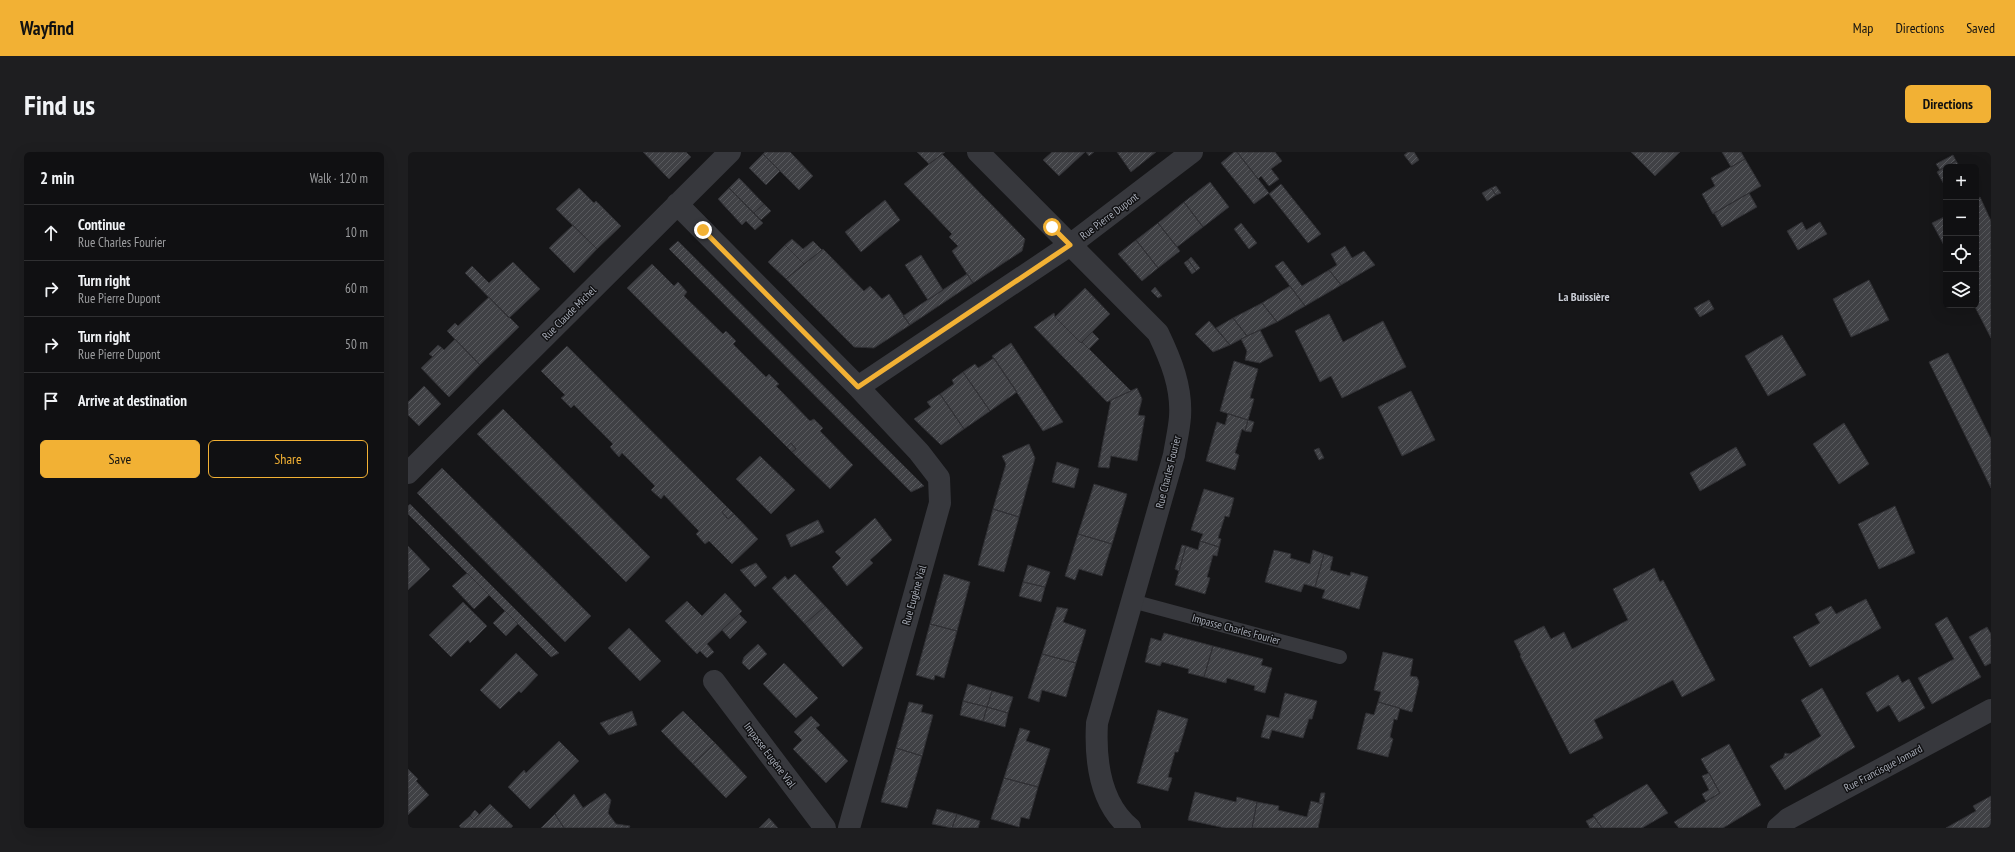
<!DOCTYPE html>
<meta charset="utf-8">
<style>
:root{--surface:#101012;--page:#1e1e20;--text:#f1f3f6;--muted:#9c9d9f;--line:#303032;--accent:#f2b134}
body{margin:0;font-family:"PT Sans Narrow",sans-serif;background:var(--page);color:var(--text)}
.controls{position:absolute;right:12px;top:12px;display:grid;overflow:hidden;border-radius:6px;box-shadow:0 4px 16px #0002}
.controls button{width:36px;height:36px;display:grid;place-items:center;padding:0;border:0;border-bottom:1px solid var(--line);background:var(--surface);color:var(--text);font:20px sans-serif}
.stop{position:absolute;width:12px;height:12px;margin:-9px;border:3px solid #f2b134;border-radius:50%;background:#fff}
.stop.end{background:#f2b134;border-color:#fff;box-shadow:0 1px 4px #0008}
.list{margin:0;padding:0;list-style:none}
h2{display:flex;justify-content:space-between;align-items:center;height:52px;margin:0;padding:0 16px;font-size:17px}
h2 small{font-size:13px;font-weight:400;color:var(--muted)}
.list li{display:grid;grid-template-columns:26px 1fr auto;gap:12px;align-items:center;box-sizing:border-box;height:56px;padding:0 16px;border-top:1px solid var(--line)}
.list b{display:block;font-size:15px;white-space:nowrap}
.list p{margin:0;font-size:13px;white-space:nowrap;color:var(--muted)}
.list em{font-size:13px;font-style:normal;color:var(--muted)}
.actions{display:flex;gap:8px;padding:12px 16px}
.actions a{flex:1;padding:9px 0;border:1px solid var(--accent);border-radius:6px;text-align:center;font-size:14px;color:var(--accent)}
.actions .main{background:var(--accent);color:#111}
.icon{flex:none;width:22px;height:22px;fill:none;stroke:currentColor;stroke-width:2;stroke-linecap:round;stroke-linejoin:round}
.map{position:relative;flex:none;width:1583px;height:676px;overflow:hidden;border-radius:6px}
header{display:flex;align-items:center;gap:24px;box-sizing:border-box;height:56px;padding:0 20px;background:var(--accent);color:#111}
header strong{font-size:19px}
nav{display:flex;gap:22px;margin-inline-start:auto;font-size:14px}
.intro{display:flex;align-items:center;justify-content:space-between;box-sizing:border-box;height:96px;padding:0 24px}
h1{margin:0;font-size:28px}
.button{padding:10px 18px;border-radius:6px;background:var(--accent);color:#111;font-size:14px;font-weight:700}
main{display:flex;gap:24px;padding:0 24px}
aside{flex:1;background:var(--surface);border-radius:6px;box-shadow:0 4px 16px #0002}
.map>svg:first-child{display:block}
.building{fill:url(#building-hatch);stroke:#303034}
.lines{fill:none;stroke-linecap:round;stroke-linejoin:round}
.service{stroke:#37383d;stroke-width:14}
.minor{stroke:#37383d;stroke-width:22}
.route{stroke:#f2b134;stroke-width:5}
.labels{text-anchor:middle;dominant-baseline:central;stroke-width:3;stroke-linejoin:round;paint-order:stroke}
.street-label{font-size:11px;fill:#a8adb8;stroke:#111113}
.neighbourhood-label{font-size:12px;font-weight:bold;fill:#c9ccd4;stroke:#111113}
</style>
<header>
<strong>Wayfind</strong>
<nav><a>Map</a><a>Directions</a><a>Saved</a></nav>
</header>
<div class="intro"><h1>Find us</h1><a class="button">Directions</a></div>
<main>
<aside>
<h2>2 min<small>Walk · 120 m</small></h2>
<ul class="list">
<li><svg class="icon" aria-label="ahead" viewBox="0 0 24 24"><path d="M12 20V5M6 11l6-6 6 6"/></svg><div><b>Continue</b><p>Rue Charles Fourier</p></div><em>10 m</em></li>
<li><svg class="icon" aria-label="right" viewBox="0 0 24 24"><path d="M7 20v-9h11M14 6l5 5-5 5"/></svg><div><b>Turn right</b><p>Rue Pierre Dupont</p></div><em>60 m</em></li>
<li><svg class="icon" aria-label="right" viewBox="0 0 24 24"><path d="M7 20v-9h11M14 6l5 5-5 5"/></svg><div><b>Turn right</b><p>Rue Pierre Dupont</p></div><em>50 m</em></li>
<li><svg class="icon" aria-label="arrive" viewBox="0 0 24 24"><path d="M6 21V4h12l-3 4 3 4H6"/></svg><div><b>Arrive at destination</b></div></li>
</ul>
<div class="actions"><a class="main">Save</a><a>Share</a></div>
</aside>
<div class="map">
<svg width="1583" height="676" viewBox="0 0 1583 676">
<defs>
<pattern id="building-hatch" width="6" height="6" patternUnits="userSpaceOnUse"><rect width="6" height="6" fill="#404145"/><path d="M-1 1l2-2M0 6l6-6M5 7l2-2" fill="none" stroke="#595a5e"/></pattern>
</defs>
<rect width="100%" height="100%" fill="#161618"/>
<!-- building -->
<path class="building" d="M235 0H278L283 5 261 27Z
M357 0H382L405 24 391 38 355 2Z
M509 0H537L521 12Z
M644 0H677L651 24 635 8Z
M678 0H686L681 4Z
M709 0H748L723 20Z
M826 0H829L861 41 846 52 813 11Z
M829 0H867L874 9 863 17 871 27 861 34 853 24 850 27Z
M1000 0H1006L1011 8 1004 13 996 3Z
M1223 0H1272L1247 24Z
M1314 0H1333L1337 7 1323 15Z
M355 2 372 19 358 33 341 16Z
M534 2 617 87 614 99 565 131 544 99 550 94 541 85 544 82 496 32Z
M1545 3 1548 9 1532 18 1528 12Z
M1337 7 1353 34 1305 62 1294 42 1307 34 1303 26Z
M1548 9 1552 15H1538L1537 34 1529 20 1532 18Z
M331 26 356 52 346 61 321 36Z
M802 30 821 55 795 75 776 50Z
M873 32 913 82 900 91 861 42Z
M1088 34 1093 41 1088 43 1083 36Z
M171 36 186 51 188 49 213 74 189 97 148 57Z
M321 36 355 71 347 78 338 69 334 73 310 47Z
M1083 36 1088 43 1079 49 1074 41Z
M1341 41 1349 55 1314 75 1306 61Z
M1572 45 1583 69V186L1566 153H1568V48Z
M477 48 492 68 453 100 437 80Z
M776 50 795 75 769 95 750 71Z
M356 52 363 59 353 68 346 61Z
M1538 64V97L1524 71Z
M1394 70 1398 78 1412 70 1419 82 1390 98 1379 79Z
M750 71 772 99 750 116 728 88Z
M833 71 849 91 841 97 826 77Z
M165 73 189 97 166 121 141 96Z
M384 87 395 97 405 89 414 98 396 112 377 93Z
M728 88 750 116 734 129 710 102Z
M270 89 516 334 503 340 261 97Z
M377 93 396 112 378 127 360 110Z
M937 94 944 106 956 99 967 113 933 133 921 118 929 113 923 102Z
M415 97 456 139 462 134 474 147 481 142 502 173 466 196 446 195 378 127Z
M513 103 535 138 520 148 497 113Z
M783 105 792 116 788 119 780 108Z
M780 108 788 119 784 122 776 111Z
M875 109 894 134 921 118 933 133 897 154 867 114Z
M105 110 132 137 101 166 57 121 64 114 81 131Z
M244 112 266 134 270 130 279 140 276 144 315 182 318 179 328 189 325 192 358 225 361 222 371 232 368 234 402 269 406 267 415 276 412 279 445 313 422 337 384 300 388 297 383 291 379 295 219 136Z
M559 122 565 131 502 173 495 164Z
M1461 128 1481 168 1443 185 1425 147Z
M882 134 897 154 869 170 854 151Z
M747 135 754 144 750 146 743 139Z
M677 136 702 162 673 191 647 165Z
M81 145 111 175 72 213 39 179 47 171 50 174Z
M1301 148 1306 157 1292 165 1286 156Z
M854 151 869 170 839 184 825 166Z
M646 161 647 165 673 191 674 190 723 239 699 250 626 175Z
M921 162 935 190 975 169 998 215 934 246 923 224 912 230 887 179Z
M825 166 839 184 822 193 808 176Z
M801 169 822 193 805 200 787 182Z
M852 178 865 204 852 211 837 208 839 199 833 187Z
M684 180 691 187 681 197 674 190Z
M1374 183 1398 223 1360 244 1337 204Z
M47 187 72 213 41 245 13 216 34 196 36 198Z
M603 191 655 270 635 279 584 204Z
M30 193 34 196 25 205 21 202Z
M159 194 319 355 314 360 320 367 326 362 350 387 324 412 301 389 297 392 288 382 291 379 256 343 253 347 243 338 247 334 214 301 211 305 202 295 205 292 166 253 163 256 153 246 157 243 133 219Z
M1540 201 1583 287V336L1521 210Z
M586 206 609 240 582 259 555 220 567 212 570 216Z
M826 209 850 217 842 246 846 247 840 268 812 259Z
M555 220 582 259 556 277 532 242 546 232 544 228Z
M16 234 33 252 11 274 0 263V250Z
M729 236 734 247 730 263 737 264 729 309 703 304 701 316 690 315 703 248Z
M1003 239 1027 288 994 304 970 255Z
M532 242 556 277 533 293 506 267 523 255 519 250Z
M95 257 242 405 218 430 69 282Z
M820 262 840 268 837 279 834 277 827 301 831 303 827 318 798 309 809 270 817 273Z
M840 268 846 270 843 280 837 279Z
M1436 271 1461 312 1431 332 1405 292Z
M383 291 388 297 384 300 379 295Z
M621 292 627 306 611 365 585 357 598 312 594 304Z
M1328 295 1338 313 1292 339 1282 321Z
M911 296 916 306 911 308 906 298Z
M352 304 387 338 363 362 328 327Z
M649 310 671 317 666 336 644 330Z
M34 316 183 464 157 490 9 341Z
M686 332 719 342 704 392 670 382Z
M796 337 826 346 821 365 817 364 810 386 813 387 811 395 792 389 795 382 783 378Z
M2 352 151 501 143 505 0 362V354Z
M1487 354 1507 401 1471 417 1450 372Z
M319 355 326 362 320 367 314 360Z
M585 357 611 365 596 420 570 413Z
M467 366 484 388 462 408 465 411 439 434 424 415 433 406 427 400Z
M410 368 416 380 383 395 378 383Z
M670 382 704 392 694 424 671 417 667 428 657 424Z
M792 389 811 395 809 404 805 403 799 425 802 426 797 442 767 433 778 394 790 398Z
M774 393 778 394 771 419 767 417Z
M0 394 22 417 0 438Z
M866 398 883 402 882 406 902 412 905 398 916 402 907 435 896 432 893 440 857 430Z
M916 402 925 405 922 418 942 424 943 420 960 425 951 457 914 446 917 438 907 435Z
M348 411 359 425 347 435 332 418Z
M620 413 642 420 637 435 615 430Z
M1246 416 1252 430 1255 428 1307 528 1274 545 1265 528 1186 568 1195 586 1162 602 1112 504 1113 503 1106 489 1136 474 1143 487 1156 480 1164 497 1220 468 1205 437Z
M59 421 81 443 66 457 44 434Z
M387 422 417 454 397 472 364 436 377 424 380 428Z
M536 422 562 430 549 479 522 472Z
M615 430 637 435 633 450 611 444Z
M317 441 334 459 299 492 306 500 299 506 292 499 289 502 257 469 279 449 294 464Z
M1458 447 1473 476 1402 515 1385 485 1412 471 1407 462 1423 454 1428 462Z
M55 450 79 474 62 491 60 488 43 505 21 483Z
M417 454 455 496 435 515 397 472Z
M649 455 660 457 655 470 678 478 668 511 634 502Z
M97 459 110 472 98 484 85 471Z
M331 462 339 470 322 487 314 478Z
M1539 465 1573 525 1524 552 1510 526 1546 507 1527 472Z
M522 472 549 479 536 526 527 523 526 528 508 523Z
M1579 475 1583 482V511L1577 514 1561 485Z
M221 476 253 509 232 529 200 496Z
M756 481 805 494 796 525 780 521 781 517 754 510 752 514 737 510 743 486 753 489Z
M350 492 359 502 341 518 334 511 336 505Z
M805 494 855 507 853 513 864 516 857 541 846 538 847 534 819 526 818 531 796 525Z
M975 500 1005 507 1002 524 1009 525 1011 530 1004 560 970 550 973 540 966 538Z
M108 501 130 523 113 541 111 539 92 557 72 538Z
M634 502 668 511 658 545 634 538 631 550 620 546Z
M376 511 410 546 388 566 355 532Z
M1490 523 1494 531 1501 527 1517 556 1491 570 1481 553 1469 560 1458 541Z
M560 532 584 539 579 555 555 549Z
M1414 536 1447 595 1377 638 1362 614 1413 584 1393 548Z
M584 539 605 545 600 561 579 555Z
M877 541 909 549 904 567H901L895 586 864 578 861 587 853 585 859 563 871 566Z
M555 549 579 555 575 569 552 563Z
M501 550 515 553 513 560 525 563 514 604 488 596Z
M970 550 992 556 989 568 986 567 982 585 985 587 980 605 949 597 958 561 966 563Z
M579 555 600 561 597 575 575 569Z
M750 558 780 567 770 600H767L760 625 764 626 760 639 729 631Z
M224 559 229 573 201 583 192 571Z
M275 559 307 591 285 612 253 579Z
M403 564 412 573 408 576 440 609 418 631 385 597 394 588 386 580Z
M612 576 622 579 618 589 642 597 630 635 596 626Z
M151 589 171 609 122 657 100 635 116 618 118 621Z
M307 591 339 625 318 646 285 612Z
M1321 592 1353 653 1315 676H1271L1266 670 1312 641 1293 607Z
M488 596 514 604 499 656 473 650Z
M1377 601 1382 602 1375 607Z
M0 617 10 627 8 629 21 643 0 663Z
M1301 621 1312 641 1298 649 1294 642 1301 638 1294 624Z
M596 626 630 635 621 667 613 665 611 675 583 667Z
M1239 632 1260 661 1234 676H1194L1185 663Z
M787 640 828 650 829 645 849 650 844 676H817L780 668Z
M197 641 203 648 200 661 208 672 222 674 221 676H156L147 662 166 642 175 656Z
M913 641H917L915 652 911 651Z
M1583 644V676H1538L1568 659 1565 654Z
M903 649 915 652 910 676H844L849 650 871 654 870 658 899 665Z
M82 652 105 674 103 676H53L51 674 62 664 66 668Z
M529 657 549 662 544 676 524 672Z
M67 658 71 662 66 668 62 664Z
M147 662 156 676H133Z
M549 662 572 669 570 676H544Z
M1186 665 1194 676H1182L1178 669Z
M361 666 370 676H351Z"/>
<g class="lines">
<!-- service -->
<path class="service" d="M724 449 932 505"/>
<!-- minor -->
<path class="minor" d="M570 0 750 181C763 208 774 235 772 265 771 278 768 290 766 303L689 571C687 607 692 651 722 676
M269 52 450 235 511 300 531 326 532 351 441 676
M450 235 662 93 784 0
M0 321 322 0
M306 529 417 676
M1370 676 1380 667 1583 558"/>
</g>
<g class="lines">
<!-- route -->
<path class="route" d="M295 78 450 235 662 93 644 75"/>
</g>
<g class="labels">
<!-- street labels -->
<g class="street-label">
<text transform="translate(701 64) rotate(-37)">Rue Pierre Dupont</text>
<text transform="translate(161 161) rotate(-45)">Rue Claude Michel</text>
<text transform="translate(760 320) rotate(-76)">Rue Charles Fourier</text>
<text transform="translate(506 443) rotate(-74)">Rue Eugène Vial</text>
<text transform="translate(828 477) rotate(15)">Impasse Charles Fourier</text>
<text transform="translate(362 603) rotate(53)">Impasse Eugène Vial</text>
<text transform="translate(1475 616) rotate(-28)">Rue Francisque Jomard</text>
</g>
<!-- neighbourhood labels -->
<g class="neighbourhood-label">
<text x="1176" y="144">La Buissière</text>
</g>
</g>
</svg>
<div class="controls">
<button>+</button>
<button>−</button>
<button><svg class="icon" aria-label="locate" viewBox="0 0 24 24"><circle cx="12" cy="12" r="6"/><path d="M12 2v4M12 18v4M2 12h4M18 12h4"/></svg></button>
<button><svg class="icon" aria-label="layers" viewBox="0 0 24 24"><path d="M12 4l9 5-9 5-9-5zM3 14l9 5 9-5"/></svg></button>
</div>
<div class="stop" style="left:644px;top:75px"></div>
<div class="stop end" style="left:295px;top:78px"></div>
</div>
</main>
